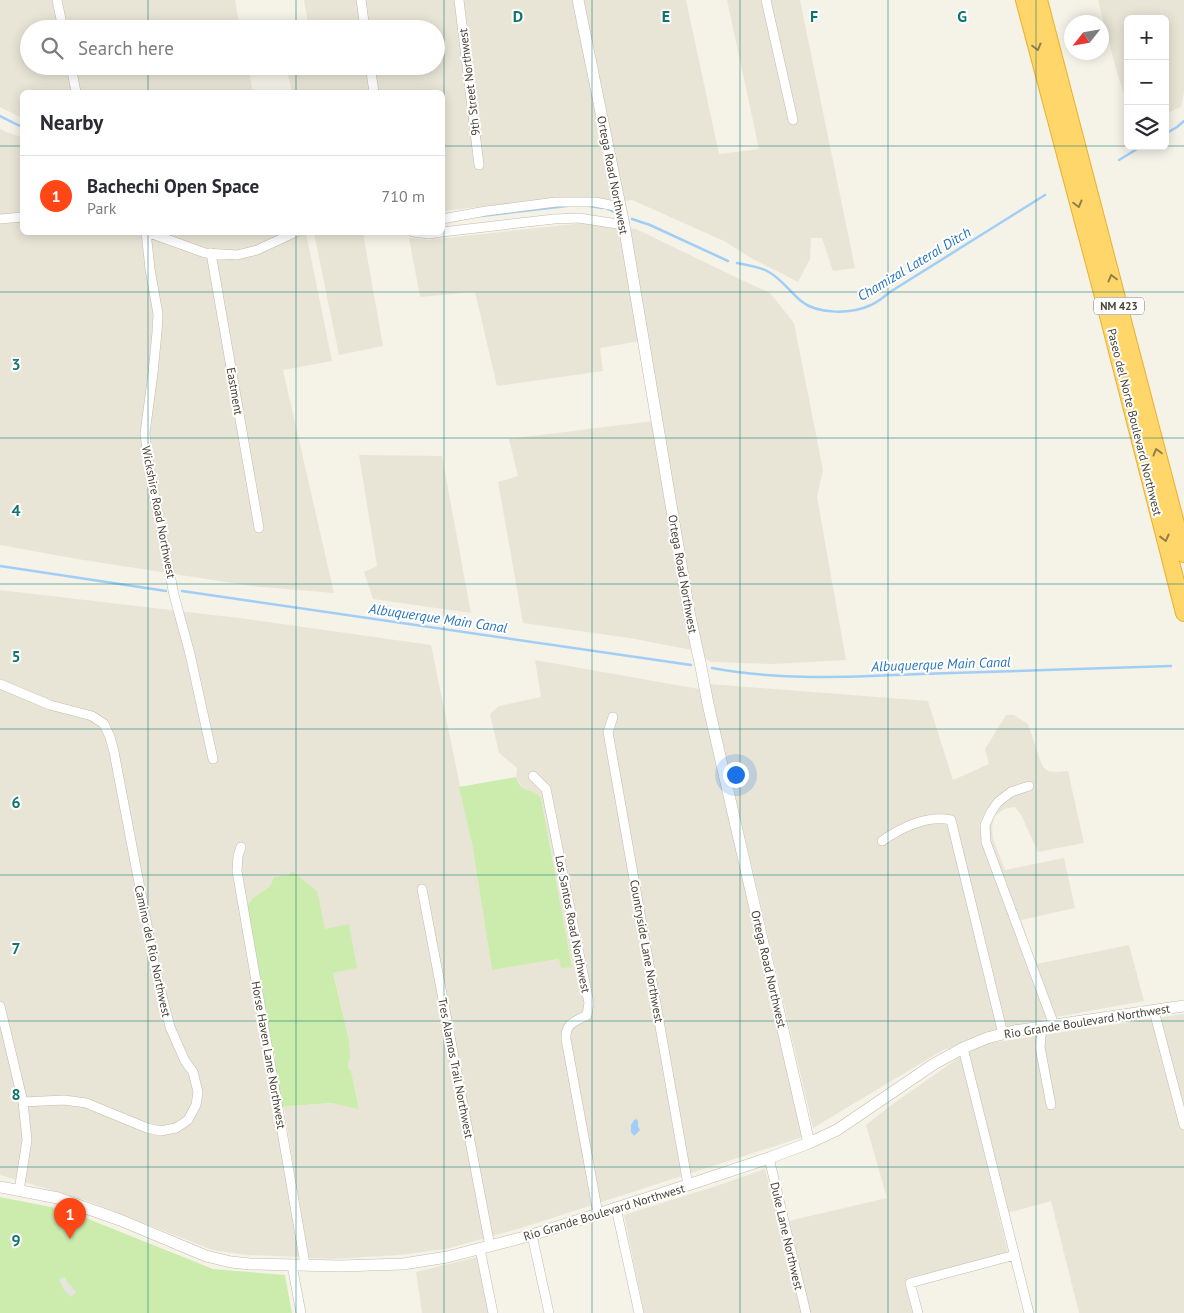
<!DOCTYPE html>
<meta charset="utf-8">
<style>
:root{--surface:#fff;--page:#f2f2f3;--text:#2b2b33;--muted:#7c7c81;--line:#e1e1e2;--accent:#ff4715}
body{margin:0;font-family:"PT Sans",sans-serif;background:var(--page);color:var(--text)}
.controls{position:absolute;right:15px;top:15px;display:grid;overflow:hidden;border-radius:8px;box-shadow:0 2px 12px #0003}
.controls button{width:45px;height:45px;display:grid;place-items:center;padding:0;border:0;border-bottom:1px solid var(--line);background:var(--surface);color:var(--text);font:25px sans-serif}
.compass{position:absolute;left:1064px;top:15px;width:45px;height:45px;border-radius:50%;background:var(--surface);box-shadow:0 2px 12px #0003;rotate:239deg}
.you{position:absolute;left:735px;top:774px;width:18px;height:18px;margin:-12px;border:4px solid #fff;border-radius:50%;background:#1a73e8;box-shadow:0 0 0 8px #1a73e833}
.badge{display:grid;place-items:center;width:32px;height:32px;border-radius:50%;background:var(--accent);color:#fff;font-size:16px;font-weight:700}
.pin{position:absolute;translate:-50% -41px;filter:drop-shadow(0 1px 2px #0008)}
.pin::after{content:'';position:absolute;top:26px;width:18px;height:15px;background:inherit;clip-path:polygon(0 0,100% 0,50% 100%)}
.list{margin:0;padding:0;list-style:none}
h2{display:flex;justify-content:space-between;align-items:center;height:65px;margin:0;padding:0 20px;font-size:21px}
h2 small{font-size:16px;font-weight:400;color:var(--muted)}
.list li{display:grid;grid-template-columns:32px 1fr auto;gap:15px;align-items:center;box-sizing:border-box;height:80px;padding:0 20px;border-top:1px solid var(--line)}
.list b{display:block;font-size:19px;white-space:nowrap}
.list p{margin:0;font-size:16px;white-space:nowrap;color:var(--muted)}
.list em{font-size:16px;font-style:normal;color:var(--muted)}
.icon{flex:none;width:28px;height:28px;fill:none;stroke:currentColor;stroke-width:2;stroke-linecap:round;stroke-linejoin:round}
.map{position:relative;flex:none;width:1184px;height:1313px;overflow:hidden}
.search{position:absolute;background:var(--surface);box-shadow:0 2px 12px #0003;left:20px;top:20px;width:425px;height:55px;display:flex;align-items:center;gap:12px;box-sizing:border-box;padding:0 18px;border-radius:28px;color:var(--muted);font-size:19px}
.panel{position:absolute;background:var(--surface);box-shadow:0 2px 12px #0003;left:20px;top:90px;width:425px;height:145px;border-radius:8px}
.map>svg:first-child{display:block}
.residential{fill:#e9e5d6}
.green{fill:#ccecae}
.parking{fill:#e6e4e0}
.water{fill:#a1cef6}
.lines{fill:none;stroke-linecap:round;stroke-linejoin:round}
.stream{stroke:#a1cef6;stroke-width:2.5}
.minor-casing{stroke:#c1bbaa;stroke-width:10}
.tertiary-casing{stroke:#c1bbaa;stroke-width:12}
.motorway-casing{stroke:#e9b02f;stroke-width:18}
.minor{stroke:#fff;stroke-width:9}
.tertiary{stroke:#fff;stroke-width:11}
.motorway{stroke:#ffd669;stroke-width:16}
.oneway{stroke:#927e4a}
.grid{fill:none;stroke:#0f766e;stroke-width:1;stroke-opacity:0.55}
.labels{text-anchor:middle;dominant-baseline:central;stroke-width:4;stroke-linejoin:round;paint-order:stroke}
.shield{fill:#fff;stroke:#807b72;stroke-width:1}
.shield-label{font-size:11px;font-weight:bold;fill:#494336}
.street-label{font-size:12px;fill:#494336;stroke:#fff}
.water-label{font-size:14px;font-style:italic;fill:#2775be;stroke:#fff}
.grid-label{font-size:16px;text-anchor:middle;font-weight:bold;fill:#0f766e;stroke:#fff;stroke-width:4;stroke-linejoin:round;paint-order:stroke}
</style>
<div class="map">
<svg width="1184" height="1313" viewBox="0 0 1184 1313">
<rect width="100%" height="100%" fill="#f5f2e8"/>
<!-- residential -->
<path class="residential" d="M0 0H235L240 29H29V66H248L253 92H22V118L0 107Z
M304 0H686L719 154 759 149 727 0H800L855 268 833 271 822 238H811L810 259 798 282 751 258 724 241 632 200 615 203 589 198H554L443 211 442 92H292L286 66H436V29H309Z
M1098 0H1184V92L1181 107 1165 114V19H1128V107L1116 69Z
M0 129 9 133 22 137V232L306 233 332 361 283 370 334 593 252 586 77 559 0 545Z
M584 223 636 229 748 283 770 293 794 323 823 470 817 497 846 660 772 664 711 662 692 650 629 638 523 623 498 482 518 476 509 439 653 421 640 341 600 348 603 371 497 386 475 292 420 297 409 238 428 240Z
M314 233H363L383 346 339 355Z
M359 455 442 456 471 613 373 599 364 572 377 566Z
M0 590 247 619 431 645 472 844 492 970 559 959 572 966 541 798 535 793 529 791 522 787 516 777 517 768 499 753 490 714 499 706 541 697 535 660 699 689 803 1137 518 1229 446 1249 399 1255 332 1259 308 1258 284 1107 331 1103 359 1108 351 1070 348 1068V1061L349 1040 333 972 357 967 325 930 289 875 274 877 270 886 253 898 246 907 300 1257 247 1255 212 1250 88 1201 0 1175Z
M709 684 928 701 953 780 989 764 985 749 1006 715H1014L1028 724 1039 757 1043 767 1048 771 1055 772 1068 771 1084 843 1038 852 1021 815 1015 807 1004 809 995 816 992 826 993 839 1005 870 1064 858 1075 908 1021 920 1036 964 1129 945 1144 1001 1045 1019 998 1030 943 1050 813 1128Z
M1184 1014V1313H1079L1051 1201 1008 1213 967 1051 989 1043Z
M961 1056 1008 1254 907 1278 914 1313H644L624 1215 719 1185 765 1169 780 1223 887 1198 866 1125 890 1106Z
M477 1257 489 1313H422L416 1272Z"/>
<!-- green -->
<path class="green" d="M516 777C522 795 533 787 541 798L572 967 561 968 559 959 492 970 472 844 459 787Z
M292 871 317 891 325 929 349 924 357 968 333 973 349 1040 350 1059 348 1061V1068L351 1070 359 1109 331 1103 280 1107 275 1075V1054L273 1053 246 907 253 898 270 886 274 877 289 875Z
M0 1197 66 1210 213 1269 285 1275 292 1313H0Z"/>
<!-- parking -->
<path class="parking" d="M65 1277 67 1282 76 1292 71 1297 64 1290 59 1279Z"/>
<!-- water -->
<path class="water" d="M636 1119 638 1121V1126L640 1130 634 1136 631 1132V1125L634 1120Z"/>
<g class="lines">
<!-- stream -->
<path class="stream" d="M0 116 22 127
M1165 134 1177 127 1184 121
M1119 160 1142 146
M590 206 602 208
M608 209 615 212
M481 216 567 206
M632 219 650 225 728 261
M737 263C746 265 758 266 767 271 781 278 789 291 801 301 818 315 852 314 871 305 878 302 884 297 890 292L1045 195
M0 566 166 591
M182 591 691 665
M712 668C781 681 851 677 920 674 1004 671 1087 669 1171 666"/>
<defs>
<path id="minor" d="M57 0 63 29
M361 0 365 29
M459 0 479 165
M766 0 793 120
M71 66 76 92
M370 66 374 92
M0 219 22 217
M442 219 486 211 556 202H595L620 207
M146 232 150 269 158 314 157 332 153 373 145 433 149 469 174 595 190 654 213 759
M147 232 205 253 237 255 257 250 296 232
M413 232 429 234 442 232
M442 232 554 219 579 218 624 225
M211 253 259 528
M0 684 50 705 92 716 104 724 110 737 114 752 156 972 170 1027 185 1061 193 1072 198 1092 196 1105 188 1120 176 1128 160 1131 147 1128 86 1103 64 1100 23 1102
M613 717 608 732 688 1185
M533 776 546 789 589 1003 587 1015C575 1022 565 1023 566 1039L598 1214
M1029 786 1011 792 998 802 991 812 985 825 986 842 1054 1025
M882 841C901 828 927 815 951 820L1003 1034
M241 847 238 856 237 871 305 1264
M422 889 490 1246
M0 1006 23 1102 27 1140 19 1191
M1154 1011 1184 1125
M1042 1027 1040 1047 1051 1105
M963 1048 1029 1313
M769 1158 806 1313
M616 1208 639 1313
M532 1235 549 1313
M480 1249 493 1313
M292 1265 301 1313
M918 1313 910 1283 1015 1255"/>
<path id="tertiary" d="M578 0 624 225 689 612 701 667 708 704 809 1143
M0 1187 58 1198 120 1220 206 1256 231 1262 250 1264 340 1266 403 1264 447 1257 532 1235 688 1185 769 1158 809 1143 837 1130 934 1064 963 1048 987 1038 1014 1031 1184 1006"/>
<path id="motorway" d="M1024 0 1105 304 1184 613
M1039 0 1184 554"/>
</defs>
<!-- minor casing -->
<use href="#minor" class="minor-casing"/>
<!-- tertiary casing -->
<use href="#tertiary" class="tertiary-casing"/>
<!-- motorway casing -->
<use href="#motorway" class="motorway-casing"/>
<!-- minor -->
<use href="#minor" class="minor"/>
<!-- tertiary -->
<use href="#tertiary" class="tertiary"/>
<!-- motorway -->
<use href="#motorway" class="motorway"/>
</g>
<!-- one-way arrows -->
<defs><path id="oneway-chevron" d="M-2-3.5L2.5 0L-2 3.5" fill="none" stroke-width="1.6" stroke-linecap="round" stroke-linejoin="round" transform="scale(1.25)"/></defs>
<g class="oneway">
<use href="#oneway-chevron" transform="translate(1037 47) rotate(75)"/>
<use href="#oneway-chevron" transform="translate(1078 204) rotate(75)"/>
<use href="#oneway-chevron" transform="translate(1112 278) rotate(-105)"/>
<use href="#oneway-chevron" transform="translate(1157 452) rotate(-105)"/>
<use href="#oneway-chevron" transform="translate(1165 538) rotate(76)"/>
</g>
<!-- grid -->
<path class="grid" d="M148 0V29M296 0V29M444 0V1313M592 0V1313M740 0V1313M888 0V1313M1036 0V1313M148 66V92M296 66V92M0 146H22M442 146H1128M1165 146H1184M148 232V1313M296 232V1313M0 292H1184M0 438H1184M0 584H1184M0 729H1184M0 875H1184M0 1021H1184M0 1167H1184"/>
<g class="labels">
<!-- shield labels -->
<rect class="shield" x="1094" y="297.5" width="50" height="17" rx="4"/>
<g class="shield-label">
<text x="1119" y="306">NM 423</text>
</g>
<!-- street labels -->
<g class="street-label">
<text transform="translate(469 82) rotate(-97)">9th Street Northwest</text>
<text transform="translate(613 175) rotate(79)">Ortega Road Northwest</text>
<text transform="translate(235 391) rotate(80)">Eastment</text>
<text transform="translate(1135 422) rotate(76)">Paseo del Norte Boulevard Northwest</text>
<text transform="translate(159 512) rotate(79)">Wickshire Road Northwest</text>
<text transform="translate(683 574) rotate(80)">Ortega Road Northwest</text>
<text transform="translate(573 924) rotate(79)">Los Santos Road Northwest</text>
<text transform="translate(153 951) rotate(78)">Camino del Rio Northwest</text>
<text transform="translate(647 951) rotate(80)">Countryside Lane Northwest</text>
<text transform="translate(769 969) rotate(77)">Ortega Road Northwest</text>
<text transform="translate(1087 1021) rotate(-9)">Rio Grande Boulevard Northwest</text>
<text transform="translate(269 1055) rotate(80)">Horse Haven Lane Northwest</text>
<text transform="translate(456 1068) rotate(79)">Tres Alamos Trail Northwest</text>
<text transform="translate(604 1212) rotate(-17)">Rio Grande Boulevard Northwest</text>
<text transform="translate(787 1236) rotate(77)">Duke Lane Northwest</text>
</g>
<!-- water labels -->
<g class="water-label">
<text transform="translate(914 264) rotate(-31)">Chamizal Lateral Ditch</text>
<text transform="translate(438 618) rotate(8)">Albuquerque Main Canal</text>
<text transform="translate(941 664) rotate(-2)">Albuquerque Main Canal</text>
</g>
</g>
<g class="grid-label">
<text x="518" y="22">D</text>
<text x="666" y="22">E</text>
<text x="814" y="22">F</text>
<text x="962" y="22">G</text>
<text x="16" y="370">3</text>
<text x="16" y="516">4</text>
<text x="16" y="662">5</text>
<text x="16" y="808">6</text>
<text x="16" y="954">7</text>
<text x="16" y="1100">8</text>
<text x="16" y="1246">9</text>
</g>
</svg>
<div class="controls">
<button>+</button>
<button>−</button>
<button><svg class="icon" aria-label="layers" viewBox="0 0 24 24"><path d="M12 4l9 5-9 5-9-5zM3 14l9 5 9-5"/></svg></button>
</div>
<svg class="compass" viewBox="-18 -18 36 36"><path d="M0-13l5 13h-10z" fill="#e53935"/><path d="M0 13l5-13h-10z" fill="#7c7c81"/></svg>
<div class="you"></div>
<div class="pin badge" style="left:70px;top:1239px">1</div>
<div class="search"><svg class="icon" aria-label="search" viewBox="0 0 24 24"><circle cx="10" cy="10" r="6"/><path d="M15 15l6 6"/></svg>Search here</div>
<section class="panel">
<h2>Nearby<small></small></h2>
<ul class="list">
<li><span class="badge">1</span><div><b>Bachechi Open Space</b><p>Park</p></div><em>710 m</em></li>
</ul>
</section>
</div>
